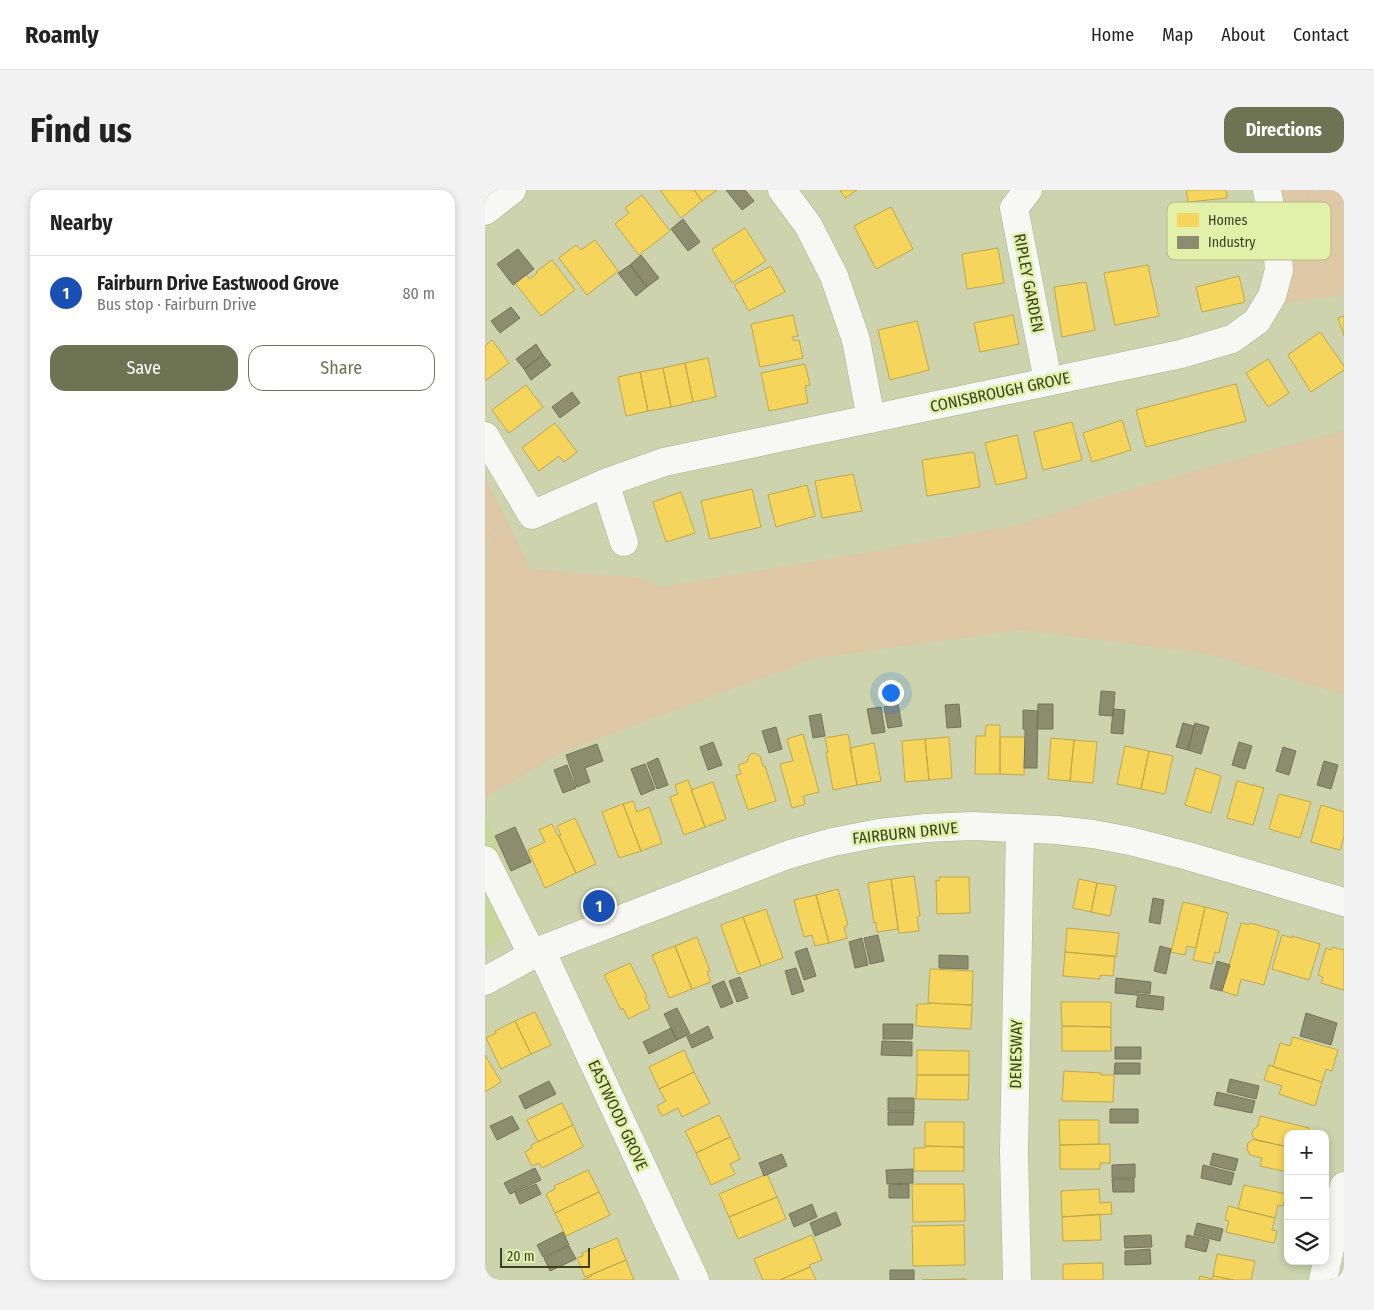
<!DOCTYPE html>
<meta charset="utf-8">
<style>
:root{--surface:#fff;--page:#f2f2f2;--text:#222;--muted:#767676;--line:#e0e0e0;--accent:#6e7353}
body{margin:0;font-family:"Fira Sans Condensed",sans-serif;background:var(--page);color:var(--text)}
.controls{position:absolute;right:15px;bottom:15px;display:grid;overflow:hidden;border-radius:10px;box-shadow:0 2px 8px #0003}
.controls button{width:45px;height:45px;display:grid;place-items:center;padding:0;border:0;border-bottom:1px solid var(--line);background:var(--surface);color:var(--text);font:25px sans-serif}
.scale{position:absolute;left:15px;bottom:12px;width:90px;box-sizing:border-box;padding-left:5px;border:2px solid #3b4023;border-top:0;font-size:14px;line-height:18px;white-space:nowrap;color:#3b4023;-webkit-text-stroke:4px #e3f0aa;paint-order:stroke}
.you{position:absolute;left:405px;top:502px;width:18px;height:18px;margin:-12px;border:4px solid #fff;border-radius:50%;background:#1a73e8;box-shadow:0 0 0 8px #1a73e833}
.badge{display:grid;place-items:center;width:32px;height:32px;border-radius:50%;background:var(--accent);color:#fff;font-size:16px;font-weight:700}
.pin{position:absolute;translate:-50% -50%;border:2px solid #fff;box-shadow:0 1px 5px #0006}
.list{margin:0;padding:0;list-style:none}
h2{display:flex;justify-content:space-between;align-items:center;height:65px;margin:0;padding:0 20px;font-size:21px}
h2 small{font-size:16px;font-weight:400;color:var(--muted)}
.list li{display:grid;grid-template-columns:32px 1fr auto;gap:15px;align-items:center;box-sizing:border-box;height:75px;padding:0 20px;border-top:1px solid var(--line)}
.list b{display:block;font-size:19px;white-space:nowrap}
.list p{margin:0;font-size:16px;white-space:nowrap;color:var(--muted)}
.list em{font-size:16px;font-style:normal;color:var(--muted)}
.actions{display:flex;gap:10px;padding:15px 20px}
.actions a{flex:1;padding:11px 0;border:1px solid var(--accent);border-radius:15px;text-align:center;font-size:18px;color:var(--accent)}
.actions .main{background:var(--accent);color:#fff}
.icon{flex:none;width:28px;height:28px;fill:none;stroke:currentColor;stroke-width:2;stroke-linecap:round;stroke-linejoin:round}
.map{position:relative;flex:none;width:859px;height:1090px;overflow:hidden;border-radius:15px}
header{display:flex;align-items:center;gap:30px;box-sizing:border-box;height:70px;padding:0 25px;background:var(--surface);border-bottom:1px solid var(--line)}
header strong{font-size:24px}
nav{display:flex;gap:28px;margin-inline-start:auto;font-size:18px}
.intro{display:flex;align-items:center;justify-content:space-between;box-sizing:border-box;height:120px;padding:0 30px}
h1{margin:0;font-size:35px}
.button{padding:12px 22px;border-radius:15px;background:var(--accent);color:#fff;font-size:18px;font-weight:700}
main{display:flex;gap:30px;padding:0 30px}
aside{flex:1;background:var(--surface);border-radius:15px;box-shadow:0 2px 8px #0003}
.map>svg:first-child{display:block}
.built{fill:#cad599}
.green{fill:#dec8a5}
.homes{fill:#f6d55c;stroke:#bea84b}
.industry{fill:#8c8c6e;stroke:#747558}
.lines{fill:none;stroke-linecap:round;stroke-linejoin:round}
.minor-casing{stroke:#acb193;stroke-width:29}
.path{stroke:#cdcfc3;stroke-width:3;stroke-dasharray:4 4;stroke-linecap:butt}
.minor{stroke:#f7f8f3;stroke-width:28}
.labels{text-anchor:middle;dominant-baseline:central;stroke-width:5;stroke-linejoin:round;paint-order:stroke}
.street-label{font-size:16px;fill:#3b4023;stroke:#e3f0aa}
.key{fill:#e3f0aa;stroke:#b1bb82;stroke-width:1}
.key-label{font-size:14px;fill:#3b4023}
</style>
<header>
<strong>Roamly</strong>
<nav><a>Home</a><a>Map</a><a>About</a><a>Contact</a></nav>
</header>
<div class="intro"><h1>Find us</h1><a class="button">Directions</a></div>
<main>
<aside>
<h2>Nearby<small></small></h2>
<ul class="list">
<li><span class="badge" style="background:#1a4fb4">1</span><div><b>Fairburn Drive Eastwood Grove</b><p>Bus stop · Fairburn Drive</p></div><em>80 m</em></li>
</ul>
<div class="actions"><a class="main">Save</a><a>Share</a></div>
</aside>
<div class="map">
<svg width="859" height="1090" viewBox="0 0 859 1090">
<rect width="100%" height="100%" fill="#ccd3ad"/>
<!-- built -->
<path class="built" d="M0 626 46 732 0 758Z"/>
<!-- green -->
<path class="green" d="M774 0H859V105L797 113Z
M859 240V505L724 464 536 440 331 468 77 562 0 607V288L30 347 45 379 155 388 173 397 332 371 533 335 640 301Z"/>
<!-- homes -->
<path class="homes" d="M175 0H209L217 11 196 28Z
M209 0H232L217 11Z
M355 0H372L360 8Z
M701 0H741L742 8 703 12Z
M157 5 185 41 154 65 130 34 144 23 140 18Z
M406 17 428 59 391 79 369 36Z
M260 38 281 71 247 93 227 59Z
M110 50 133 81 102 105 74 68 91 55 96 60Z
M513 58 519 93 482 99 477 64Z
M67 70 90 100 56 126 30 93 41 85 45 89 52 83 51 82Z
M663 75 674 126 630 135 619 83Z
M286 76 300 102 264 121 249 95Z
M754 86 760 112 717 122 711 97Z
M601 92 610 140 577 147 569 97Z
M308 125 313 146 307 147 309 151 314 150 318 168 275 177 266 134Z
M528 125 534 154 495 162 489 133Z
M859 126V146L853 128Z
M432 131 444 180 405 190 393 140Z
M835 142 859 176V180L826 202 803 165Z
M7 150 24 173 0 191V156Z
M223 168 231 207 208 212 200 173Z
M783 169 804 203 783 217 761 183Z
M200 173 208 212 186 217 178 178Z
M320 174 325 195 320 196 323 213 284 221 276 183Z
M178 178 186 217 163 221 155 182Z
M155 182 163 221 141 226 133 187Z
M751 194 761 231 661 257 651 220Z
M41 195 58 217 24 243 7 220Z
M637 230 646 260 607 272 598 243Z
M587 232 597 270 558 280 549 242Z
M70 233 92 262 79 272 74 266 54 281 37 258Z
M532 245 542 288 511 295 500 253Z
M489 262 495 297 442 306 437 270Z
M368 284 377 321 337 328 330 291Z
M322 295 330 326 291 337 283 305Z
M267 299 276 337 225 349 216 311Z
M196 302 210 343 181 352 168 312Z
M501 535H515V584H490L491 546H500Z
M318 544 334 602 318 606 320 614 307 618 295 574 308 571 302 549Z
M363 544 372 595 348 600 341 562H343L340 548Z
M464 547 467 588 444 590 440 549Z
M515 547H540L539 585 515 584Z
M566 548 589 550 585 591 563 589Z
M440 549 444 590 420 592 417 551Z
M589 550 612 552 608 593 585 591Z
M389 553 396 591 372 595 365 558Z
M640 556 664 561 656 599 632 594Z
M664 561 688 566 680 604 656 599Z
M269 563 275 566 278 576H280L291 611 263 620 251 585 256 584 253 575 262 572 265 564Z
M711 578 736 586 726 623 700 615Z
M203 590 220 637 199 645 185 607 193 604 190 595Z
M752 591 779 598 768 635 742 628Z
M228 592 241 629 220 637 206 600Z
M794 604 826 612 815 648 784 639Z
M148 611 152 622 164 617 177 653 156 661 138 614Z
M138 614 156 661 134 668 117 622Z
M836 615 859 622V646L855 660 826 652Z
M90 628 111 674 91 683 74 646 76 645 72 636Z
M67 634 73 646H74L91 683 60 698 43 660 60 652 54 640Z
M429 686 435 726 432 727 434 741 414 743 406 689Z
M454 687H484L485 723 452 724 451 690 454 691Z
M406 689 413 739 392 742 391 732 389 733 383 693Z
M594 689 612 693 606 722 588 718Z
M612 693 631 696 625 726 606 722Z
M353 699 363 735 359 737 362 748 344 753 331 705Z
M331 705 344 753 330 756 327 745 319 747 309 710Z
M698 712 720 717 711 758 702 756 700 765 686 762Z
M720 717 743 723 734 763 730 762 727 774 708 770Z
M281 719 298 768 276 776 258 727Z
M258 727 276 776 253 784 236 735Z
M756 733 764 735 765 733 794 741 779 795 756 789 752 806 737 801Z
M582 738 634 743 631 767 580 762Z
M797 745 807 748V746L835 754 824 790 787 779Z
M212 747 225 781 222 782 226 792 207 799 190 756Z
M190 756 207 799 184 808 167 765Z
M847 757 859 760V800L836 793 838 787 833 785 841 758 846 760Z
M580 762 630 766 628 786 615 785V789L578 786Z
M145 773 162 807 160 808 165 818 143 829 138 818 136 820 119 785Z
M445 779 488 781 487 815 443 813Z
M576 812H626V837L577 836Z
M443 813 487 815 486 839 431 836 432 814H443Z
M50 822 66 855 46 864 30 831Z
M30 831 46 864 16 879 1 848 11 843 10 841Z
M577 836 626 837V861H577Z
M808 847 853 860 847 881 841 879 837 892 788 877 795 853 805 856Z
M199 860 209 882 174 899 164 877Z
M432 860 484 861V885H432Z
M0 865 16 892 0 902Z
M784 875 837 892 830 916 794 904 797 896 779 890Z
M579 881 616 883V885H629L628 912 577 911Z
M209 882 225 913 197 927 193 918 177 926 172 916 181 911 174 899Z
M432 885H484L483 910 431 909Z
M77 913 88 935 53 952 42 930Z
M234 925 245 947 211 963 200 941Z
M775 926 824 938 822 944H803V957L770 950 767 944 768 940 773 936Z
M574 930H614V954L575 955Z
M440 932H479V957L440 956Z
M88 935 98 957 57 978 54 973 47 976 40 962 47 958 46 955Z
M245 947 255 969 245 974 250 984 226 995 211 963Z
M769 949 803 957V982L775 976 777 968 765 965 762 959 763 953Z
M625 954V973H615V979H575V955Z
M440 956 479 957V981H429V958H440Z
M103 980 114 1002 70 1023 61 1004 70 999 69 996Z
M282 984 292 1007 244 1027 234 1004Z
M427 994H479L480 1031 428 1032Z
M759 995 801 1004 798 1016 793 1015 790 1028 753 1019Z
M614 999 615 1013 626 1012 627 1024 577 1027 576 1001Z
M114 1002 125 1025 81 1046 70 1023Z
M292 1007 301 1029 253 1049 244 1027Z
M743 1016 790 1028 787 1040 792 1041 789 1053 741 1042 744 1031 740 1030Z
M615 1024 616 1050 578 1051 577 1027Z
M479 1035 480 1075 428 1076 427 1036Z
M327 1045 337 1070 324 1075 325 1077 295 1090H278L269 1069Z
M132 1048 141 1070 100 1087 92 1068 98 1066 97 1063Z
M732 1064 770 1071 766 1090H749L728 1086Z
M141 1070 149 1090H97L107 1086 106 1085Z
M618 1073V1090H578V1074Z
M325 1077 331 1090H295Z
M715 1086 727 1089 728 1086 749 1090H714Z
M481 1089V1090H437Z"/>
<!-- industry -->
<path class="industry" d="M241 0H260L269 11 257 20Z
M198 29 215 52 203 61 186 39Z
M33 59 49 79 28 95 12 74Z
M156 65 174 88 162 97 145 75Z
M145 75 162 97 151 106 133 83Z
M26 117 35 128 15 143 6 131Z
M51 154 58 165 39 179 31 169Z
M58 165 66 175 46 190 39 179Z
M87 202 95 213 75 228 67 217Z
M616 501 630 502 628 526 614 525Z
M413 514 417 536 403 538 399 517Z
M474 514 476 537 462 538 460 515Z
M553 514H568V539H552Z
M396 517 400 542 387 544 382 519Z
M628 519 640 520 638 544 626 543Z
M538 520 553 521 552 578H539L540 547V540L538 539Z
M336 524 340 546 328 548 324 526Z
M698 533 709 536 703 560 691 557Z
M710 533 724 537 716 564 703 560Z
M291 537 297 559 284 563 277 541Z
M228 552 237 575 223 580 215 557Z
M754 552 767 556 760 579 747 575Z
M112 554 118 571 100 578 105 592 92 597 81 565Z
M798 557 811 561 804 585 791 581Z
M173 568 183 595 172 599 162 573Z
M839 571 853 575 846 599 832 595Z
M160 574 170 599 156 605 146 579Z
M82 575 91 598 78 603 69 580Z
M30 637 46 672 26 681 10 646Z
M668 708 679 710 675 734 664 732Z
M393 745 399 771 385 774 379 748Z
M377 748 383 775 370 778 364 752Z
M675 756 686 759 681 784 669 781Z
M322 758 331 786 319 790 310 762Z
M454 765 483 766V779L454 778Z
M732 771 745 775 737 801 725 798Z
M311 778 319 801 307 805 300 781Z
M255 787 263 808 252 812 244 791Z
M631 788 666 792 665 804 652 802V805L630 803Z
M239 791 248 813 236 818 227 796Z
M653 804 679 807 678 820 651 817Z
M192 818 205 844 192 850 179 824Z
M821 823 852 833 846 855 815 846Z
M398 834H428L427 849H398Z
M223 836 228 848 207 858 202 847Z
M186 838 192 850 164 864 158 852Z
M397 851 427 852V866L396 865Z
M630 857H656V869H630Z
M630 873H655V884H629Z
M745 889 774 896 771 909 742 902Z
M64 891 71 904 40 919 34 906Z
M732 902 770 911 767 923 729 915Z
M403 908H429V921H403Z
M625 919H653V933H625Z
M403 922H429L428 935H403Z
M27 926 34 939 12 950 5 936Z
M728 963 753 969 750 981 725 975Z
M297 964 302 976 279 986 274 973Z
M650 974V988H627V975Z
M718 975 749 983 746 995 716 988Z
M50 978 56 990 25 1004 19 993Z
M428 979V993L402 994 401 980Z
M627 989H649V1002H628Z
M51 994 56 1004 35 1014 30 1003Z
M424 994V1008H404V995Z
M327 1014 332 1027 309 1037 304 1024Z
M351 1022 356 1035 330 1046 325 1033Z
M712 1033 738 1039 735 1051 709 1045Z
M78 1042 84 1055 58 1067 52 1055Z
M666 1045 667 1057 640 1058 639 1046Z
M702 1045 724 1050 721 1062 700 1057Z
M84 1056 91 1069 65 1081 59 1068Z
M665 1059 666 1074 640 1075V1061Z
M405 1080H429V1090H405Z"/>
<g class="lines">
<defs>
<path id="minor" d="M297 0 323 35 349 86 371 150 386 229
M543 0 529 18 563 191
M0 21 27 0
M0 246 47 325 120 293 139 352
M120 293 179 272 696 164 747 149 772 131 787 106 794 80 792 55 782 0
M0 670 47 764
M56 760 210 1090
M0 791 56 760 302 665 348 652 394 643 441 638 488 636 572 640 608 644 645 651 703 666 859 712
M532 1090 529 962 535 638
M838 1090 859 996"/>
</defs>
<!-- minor casing -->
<use href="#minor" class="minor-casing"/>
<!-- path -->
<path class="path" d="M815 21 832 0
M0 368 6 349 18 334"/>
<!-- minor -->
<use href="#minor" class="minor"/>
</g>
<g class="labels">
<!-- street labels -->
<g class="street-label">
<text transform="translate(544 93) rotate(79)">RIPLEY GARDEN</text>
<text transform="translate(515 202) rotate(-12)">CONISBROUGH GROVE</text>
<text transform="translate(420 643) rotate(-6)">FAIRBURN DRIVE</text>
<text transform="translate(531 864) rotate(-89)">DENESWAY</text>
<text transform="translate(133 925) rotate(65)">EASTWOOD GROVE</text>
</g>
</g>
<!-- legend -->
<rect x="682" y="12" width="164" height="58" rx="8" class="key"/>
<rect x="692" y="23" width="22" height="14" fill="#f6d55c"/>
<rect x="692" y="46" width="22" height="13" fill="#8c8c6e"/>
<g class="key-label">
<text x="723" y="35">Homes</text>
<text x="723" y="57">Industry</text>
</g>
</svg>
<div class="controls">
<button>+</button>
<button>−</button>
<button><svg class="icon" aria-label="layers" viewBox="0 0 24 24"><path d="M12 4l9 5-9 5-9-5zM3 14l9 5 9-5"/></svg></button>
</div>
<div class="scale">20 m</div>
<div class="you"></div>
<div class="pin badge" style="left:114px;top:716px;background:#1a4fb4">1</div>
</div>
</main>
